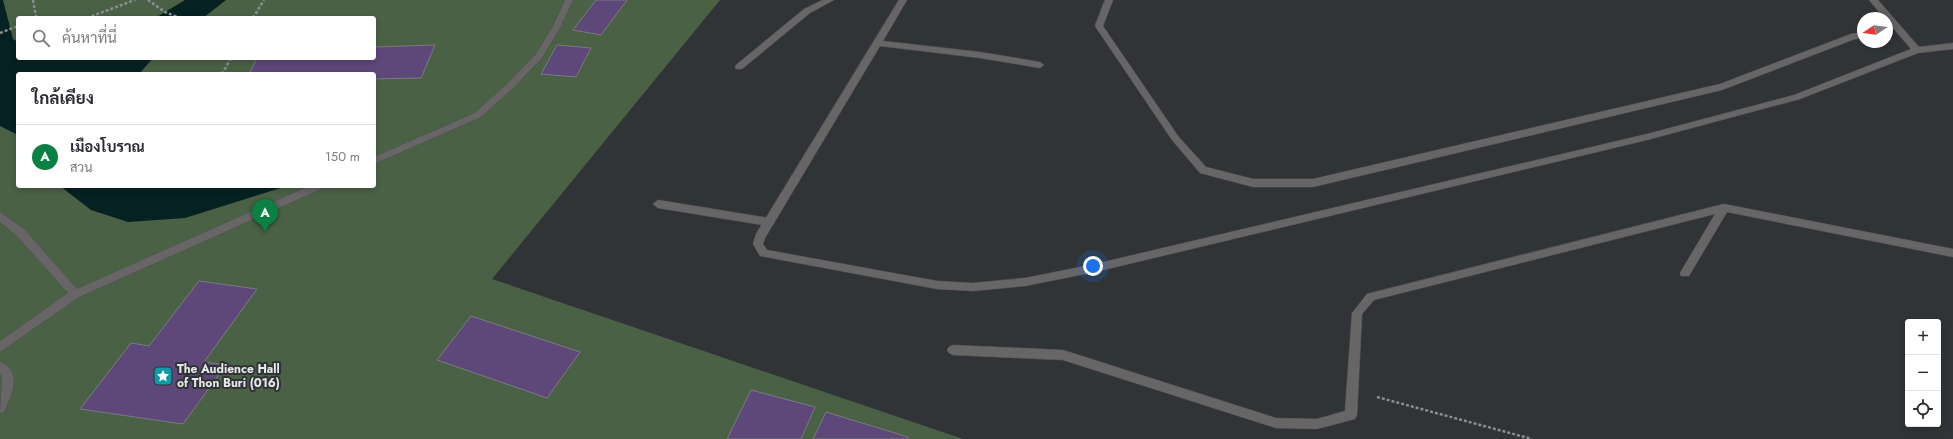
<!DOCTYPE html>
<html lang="th">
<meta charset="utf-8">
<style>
:root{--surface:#fff;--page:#f7f7f7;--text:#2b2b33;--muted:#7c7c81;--line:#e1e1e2;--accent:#0b8043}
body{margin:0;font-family:Jost,Sarabun,sans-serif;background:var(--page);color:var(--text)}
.controls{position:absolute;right:12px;bottom:12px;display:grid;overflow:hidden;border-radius:4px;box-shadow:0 2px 6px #0003}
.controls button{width:36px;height:36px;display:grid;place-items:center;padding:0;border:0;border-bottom:1px solid var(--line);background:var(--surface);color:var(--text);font:20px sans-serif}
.compass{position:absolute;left:1857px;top:12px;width:36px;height:36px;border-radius:50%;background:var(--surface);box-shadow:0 2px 6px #0003;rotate:257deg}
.you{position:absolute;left:1093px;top:266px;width:14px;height:14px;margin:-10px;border:3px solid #fff;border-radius:50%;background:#1a73e8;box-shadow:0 0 0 6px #1a73e833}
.badge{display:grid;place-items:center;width:26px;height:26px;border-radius:50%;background:var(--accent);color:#fff;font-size:13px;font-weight:700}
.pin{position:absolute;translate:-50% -33px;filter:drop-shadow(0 1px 2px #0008)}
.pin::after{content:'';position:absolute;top:21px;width:14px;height:12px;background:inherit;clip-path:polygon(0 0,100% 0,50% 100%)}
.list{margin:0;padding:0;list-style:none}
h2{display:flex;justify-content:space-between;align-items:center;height:52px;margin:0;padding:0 16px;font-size:17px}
h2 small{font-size:13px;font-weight:400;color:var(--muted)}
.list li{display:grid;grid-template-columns:26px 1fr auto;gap:12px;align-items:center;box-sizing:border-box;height:64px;padding:0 16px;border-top:1px solid var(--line)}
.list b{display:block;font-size:15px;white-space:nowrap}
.list p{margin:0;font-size:13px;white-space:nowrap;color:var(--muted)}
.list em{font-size:13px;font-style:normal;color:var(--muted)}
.icon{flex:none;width:22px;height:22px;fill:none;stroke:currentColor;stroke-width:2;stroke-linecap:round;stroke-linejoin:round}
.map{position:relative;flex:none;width:1953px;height:439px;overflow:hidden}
.search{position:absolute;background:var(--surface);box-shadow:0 2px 6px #0003;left:16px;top:16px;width:360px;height:44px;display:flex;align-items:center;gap:10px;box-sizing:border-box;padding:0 14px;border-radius:4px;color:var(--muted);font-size:15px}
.panel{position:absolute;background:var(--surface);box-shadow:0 2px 6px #0003;left:16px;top:72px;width:360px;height:116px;border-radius:4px}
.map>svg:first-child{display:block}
.green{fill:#4a6146;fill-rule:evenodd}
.water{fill:#062122}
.building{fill:#5d4879;stroke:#7c7a7f}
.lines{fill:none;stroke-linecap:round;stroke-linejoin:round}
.service-casing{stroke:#4e5053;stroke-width:1}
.minor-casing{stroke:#4e5053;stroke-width:1}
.path{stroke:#8a8c8f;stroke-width:2.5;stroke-dasharray:3 2;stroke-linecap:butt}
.service{fill:#676565;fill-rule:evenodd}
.minor{fill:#676565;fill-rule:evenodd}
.labels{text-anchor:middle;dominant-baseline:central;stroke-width:4;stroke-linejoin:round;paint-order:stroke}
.poi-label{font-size:12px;font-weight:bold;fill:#e5e6e8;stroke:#313437;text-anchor:start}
</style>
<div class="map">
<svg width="1953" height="439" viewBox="0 0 1953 439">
<rect width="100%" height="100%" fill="#313437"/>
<!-- green -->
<path class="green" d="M0 0H720L492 279 963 439H0ZM18 18H374V58H18ZM18 74H374V186H18Z"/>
<!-- water -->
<path class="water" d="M0 0H3L13 39 18 42V58H153L139 74H18V135L0 126Z
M185 0H226L203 18H155Z
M60 186H287L185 218 128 222 91 210Z"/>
<!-- building -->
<path class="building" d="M596 0H627L601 35 573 30Z
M435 45 421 78 374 79V74H249L257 58H374V47Z
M557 45 591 48 576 77 541 74Z
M199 281 257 289 204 362 226 365 183 424 80 409 131 343 149 346Z
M471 316 580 352 547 398 437 360Z
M751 390 815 407 801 439H727Z
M826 412 908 437 907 439H813Z"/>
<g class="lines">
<defs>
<path id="service" d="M565 0H573L561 26 542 58 513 88 481 117 374 164V157L475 113 507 84 536 54 553 26Z
M823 0H834L810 13 742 69H736L735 67 736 65 804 9Z
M309 186H323L321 189 79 297 0 352V341L68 293 17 236 0 222V212L25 230 77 289Z
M658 200 769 218 773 219 774 222 773 225 769 226 658 208 653 204Z
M1724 204 1953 249V257L1727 212 1689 276H1681L1680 273 1715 214 1374 300 1362 314 1357 415 1355 419 1351 420 1317 429 1276 428 1063 360 953 355 949 353 947 350 949 347 953 345 1063 350 1276 418 1317 419 1345 411 1352 313 1367 294Z
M0 362C23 370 12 396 4 412L0 413 2 376 0 374Z"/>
<path id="minor" d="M899 0H907L883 41 980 52 1040 62 1044 65 1040 68 980 58 880 46 765 238 763 244 767 250 937 281 973 283 1025 278 1095 264 1647 134 1794 95 1911 49 1887 21V18H1884L1869 0H1878L1919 47 1953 43V49L1918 53 1800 99 1647 140 1095 272 1025 286 973 291 937 289 760 256 753 244 756 234Z
M1105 0H1113L1103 26 1178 136 1206 167 1253 179H1313L1720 84 1851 34 1863 32V38L1855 39 1722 90 1313 187H1253L1200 173 1172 140 1095 26Z"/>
</defs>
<!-- service casing -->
<use href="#service" class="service-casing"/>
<!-- minor casing -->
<use href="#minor" class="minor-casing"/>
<!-- path -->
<path class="path" d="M33 0 36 17
M148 0 165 12 180 18
M34 18H64
M87 18 135 0
M253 18 264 0
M0 33 18 26
M222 74 231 58
M1377 397 1532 439"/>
<!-- service -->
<use href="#service" class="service"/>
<!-- minor -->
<use href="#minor" class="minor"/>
</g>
<!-- icons -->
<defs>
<symbol id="sight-square" viewBox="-11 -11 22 22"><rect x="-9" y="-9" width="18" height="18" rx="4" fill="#0f9aa8" stroke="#313437"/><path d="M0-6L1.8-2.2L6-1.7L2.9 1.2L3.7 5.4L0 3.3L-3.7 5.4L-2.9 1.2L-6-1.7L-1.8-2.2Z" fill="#fff"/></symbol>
</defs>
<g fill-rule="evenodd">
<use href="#sight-square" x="152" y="365" width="22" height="22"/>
</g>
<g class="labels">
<!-- poi labels -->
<g class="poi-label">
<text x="177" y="369">The Audience Hall<tspan x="177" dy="14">of Thon Buri (016)</tspan></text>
</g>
</g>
</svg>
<div class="controls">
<button>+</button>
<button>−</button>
<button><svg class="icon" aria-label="locate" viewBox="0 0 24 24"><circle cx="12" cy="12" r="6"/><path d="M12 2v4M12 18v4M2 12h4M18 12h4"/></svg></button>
</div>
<svg class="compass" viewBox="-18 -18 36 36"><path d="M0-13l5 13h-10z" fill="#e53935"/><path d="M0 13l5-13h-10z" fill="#7c7c81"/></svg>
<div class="you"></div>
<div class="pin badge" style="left:265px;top:232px">A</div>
<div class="search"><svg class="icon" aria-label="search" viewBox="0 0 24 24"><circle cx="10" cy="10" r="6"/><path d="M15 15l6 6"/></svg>ค้นหาที่นี่</div>
<section class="panel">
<h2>ใกล้เคียง<small></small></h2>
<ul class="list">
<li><span class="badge">A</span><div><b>เมืองโบราณ</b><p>สวน</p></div><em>150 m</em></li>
</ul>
</section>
</div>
